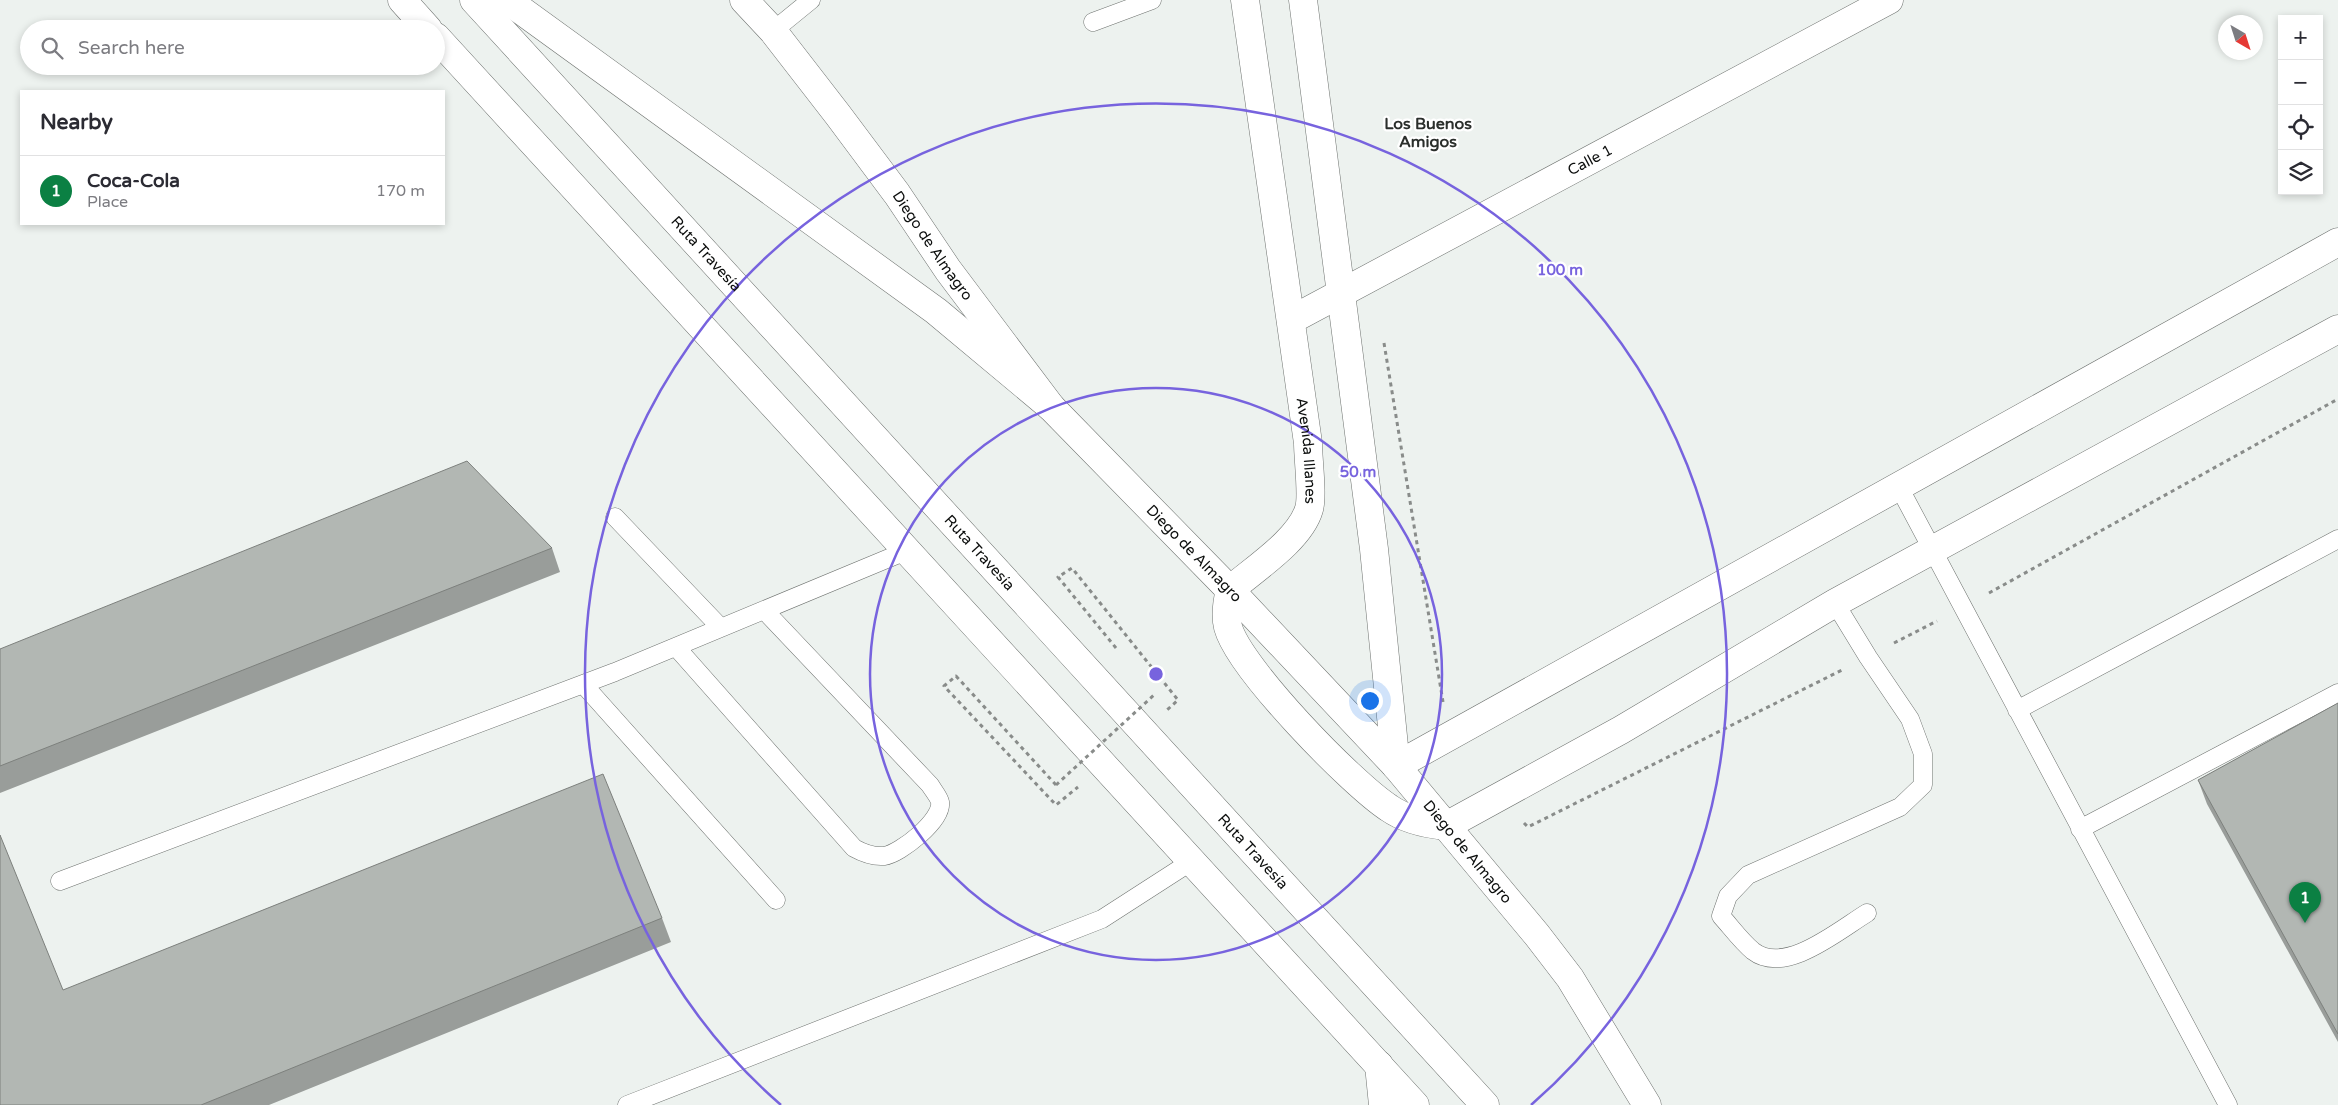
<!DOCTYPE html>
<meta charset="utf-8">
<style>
:root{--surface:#fff;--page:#f2f2f3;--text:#2b2b33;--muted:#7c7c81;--line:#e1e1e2;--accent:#0b8043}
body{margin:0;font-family:"Varela Round",sans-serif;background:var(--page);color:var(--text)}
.controls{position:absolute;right:15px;top:15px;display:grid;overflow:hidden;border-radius:0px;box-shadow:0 2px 8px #0003}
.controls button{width:45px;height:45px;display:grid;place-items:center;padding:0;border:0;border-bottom:1px solid var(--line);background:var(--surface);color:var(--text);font:25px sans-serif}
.compass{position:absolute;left:2218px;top:15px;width:45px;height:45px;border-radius:50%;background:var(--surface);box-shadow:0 2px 8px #0003;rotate:141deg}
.you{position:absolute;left:1369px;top:700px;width:18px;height:18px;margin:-12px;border:4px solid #fff;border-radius:50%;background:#1a73e8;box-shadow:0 0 0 8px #1a73e833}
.badge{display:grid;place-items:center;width:32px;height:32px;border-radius:50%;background:var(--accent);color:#fff;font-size:16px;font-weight:700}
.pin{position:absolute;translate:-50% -41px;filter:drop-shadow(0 1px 2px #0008)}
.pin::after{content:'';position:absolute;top:26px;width:18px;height:15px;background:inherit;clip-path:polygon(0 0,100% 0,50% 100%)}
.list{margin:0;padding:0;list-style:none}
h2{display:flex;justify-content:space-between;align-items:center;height:65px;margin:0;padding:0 20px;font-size:21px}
h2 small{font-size:16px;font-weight:400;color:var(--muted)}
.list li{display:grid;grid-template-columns:32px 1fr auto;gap:15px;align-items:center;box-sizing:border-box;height:70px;padding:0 20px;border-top:1px solid var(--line)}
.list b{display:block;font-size:19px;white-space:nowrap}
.list p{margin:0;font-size:16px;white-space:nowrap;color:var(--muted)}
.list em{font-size:16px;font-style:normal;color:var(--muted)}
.icon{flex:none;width:28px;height:28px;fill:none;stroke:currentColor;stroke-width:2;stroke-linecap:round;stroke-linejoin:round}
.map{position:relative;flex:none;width:2338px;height:1105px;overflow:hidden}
.search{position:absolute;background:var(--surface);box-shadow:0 2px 8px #0003;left:20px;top:20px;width:425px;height:55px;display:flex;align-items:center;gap:12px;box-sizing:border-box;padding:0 18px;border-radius:28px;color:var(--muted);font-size:19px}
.panel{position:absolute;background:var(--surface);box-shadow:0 2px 8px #0003;left:20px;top:90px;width:425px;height:135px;border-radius:0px}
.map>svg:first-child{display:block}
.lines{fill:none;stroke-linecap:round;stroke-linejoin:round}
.service-casing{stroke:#6e726f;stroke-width:19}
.minor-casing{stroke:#6e726f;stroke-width:29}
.secondary-casing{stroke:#6e726f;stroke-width:29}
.trunk-casing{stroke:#6e726f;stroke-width:29}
.path{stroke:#898c8a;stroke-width:3;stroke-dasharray:4 4;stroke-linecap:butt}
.service{stroke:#fff;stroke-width:18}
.minor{stroke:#fff;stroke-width:28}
.secondary{stroke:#fff;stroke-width:28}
.trunk{stroke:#fff;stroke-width:28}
.path-bridge{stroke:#898c8a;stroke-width:3;stroke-dasharray:4 4;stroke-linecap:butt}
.wall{fill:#999d9a}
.building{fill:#b2b7b3;stroke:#7d807d}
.ring{fill:none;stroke:#7763de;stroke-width:2.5}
.labels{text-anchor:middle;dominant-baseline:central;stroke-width:4.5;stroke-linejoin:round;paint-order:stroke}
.street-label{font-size:15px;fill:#0c0e0d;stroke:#fff}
.neighbourhood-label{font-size:16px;font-weight:bold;fill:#2b2f2c;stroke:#fff}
.centre{fill:#7763de;stroke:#fff;stroke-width:2.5}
.ring-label{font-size:15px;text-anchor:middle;font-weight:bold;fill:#7763de;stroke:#fff;stroke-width:4.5;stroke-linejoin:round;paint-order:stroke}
</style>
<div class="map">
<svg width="2338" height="1105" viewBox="0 0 2338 1105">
<rect width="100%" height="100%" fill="#edf2ef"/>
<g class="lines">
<defs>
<path id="service" d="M1093 22 1152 0
M773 31 811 0
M1899 487 2228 1105
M615 517 721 628
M1835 603 1868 657 1910 719 1923 754V785L1900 807 1748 875 1728 896 1721 916C1731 927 1741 941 1753 951 1785 976 1839 930 1867 913
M676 647 854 848C863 853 872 857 884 856 900 854 943 820 940 802 939 797 933 790 930 785L764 610
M583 684 776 900
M2017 710 2338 539
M2080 829 2338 693
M60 881 615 672 906 551
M627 1105 1102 919 1192 861"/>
<g id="minor">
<path id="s1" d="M1291 320 1889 0"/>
</g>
<g id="secondary">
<path id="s2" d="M744 0 773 31 838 115 897 194 948 270 1051 407 1230 590 1396 766 1537 935 1570 978 1647 1105"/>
<path id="s3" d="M1245 0 1308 443C1308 459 1313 496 1309 509 1300 540 1254 569 1230 590 1227 602 1225 615 1228 627 1239 668 1352 784 1389 808 1406 820 1426 824 1446 826"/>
<path d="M1303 0 1374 549 1396 766"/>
<path d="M1396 766 2338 242"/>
<path d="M1446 826 1621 730 1835 603 2338 329"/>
</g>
<g id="trunk">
<path d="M402 0 428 29"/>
<path id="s4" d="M474 0 1485 1105"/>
<path d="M507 0 936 311 1051 407"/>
<path d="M436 37 1415 1105"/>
<path d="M1379 1065 1383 1105"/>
</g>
</defs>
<!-- service casing -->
<use href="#service" class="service-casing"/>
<!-- minor casing -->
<use href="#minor" class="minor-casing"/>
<!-- secondary casing -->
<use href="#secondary" class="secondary-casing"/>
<!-- trunk casing -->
<use href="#trunk" class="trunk-casing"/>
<!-- path -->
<path class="path" d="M1384 343 1443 702
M1989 593 2338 399
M1894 643 1937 621
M1116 648 1058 577 1072 568 1178 700 1167 710
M1056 785 956 676 944 686 1056 805 1078 787
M1524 823 1528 827 1842 670"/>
<!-- service -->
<use href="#service" class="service"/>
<!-- minor -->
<use href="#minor" class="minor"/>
<!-- secondary -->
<use href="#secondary" class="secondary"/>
<!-- trunk -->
<use href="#trunk" class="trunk"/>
<!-- path-bridge -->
<path class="path-bridge" d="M1056 785 1154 695"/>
</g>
<!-- wall -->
<path class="wall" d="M552 548 560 572 0 793V649Z
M2338 703V1042L2207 804 2198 780Z
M662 918 671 942 269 1105H0L63 990Z"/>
<!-- building -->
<path class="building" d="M467 461 552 548 0 766V649Z
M2338 703V1034L2198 780Z
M603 774 662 918 201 1105H0V835L63 990Z"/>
<!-- distance rings -->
<g class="ring">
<circle cx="1156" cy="674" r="286"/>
<path d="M781 1105A571 571 0 1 1 1531 1105"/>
</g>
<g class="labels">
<!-- street labels -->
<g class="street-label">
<text stroke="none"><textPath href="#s1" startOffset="339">Calle 1</textPath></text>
<text stroke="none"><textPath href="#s2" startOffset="310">Diego de Almagro</textPath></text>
<text stroke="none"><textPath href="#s4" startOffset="344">Ruta Travesía</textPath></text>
<text stroke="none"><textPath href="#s3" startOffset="455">Avenida Illanes</textPath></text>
<text stroke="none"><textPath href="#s4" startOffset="749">Ruta Travesía</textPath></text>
<text stroke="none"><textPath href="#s2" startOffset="715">Diego de Almagro</textPath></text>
<text stroke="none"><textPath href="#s4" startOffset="1154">Ruta Travesía</textPath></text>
<text stroke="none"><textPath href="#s2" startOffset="1120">Diego de Almagro</textPath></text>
</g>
<!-- neighbourhood labels -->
<g class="neighbourhood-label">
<text x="1428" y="124">Los Buenos<tspan x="1428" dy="18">Amigos</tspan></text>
</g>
</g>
<circle cx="1156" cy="674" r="8" class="centre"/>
<g class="ring-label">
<text x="1560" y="275">100 m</text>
<text x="1358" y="477">50 m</text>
</g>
</svg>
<div class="controls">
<button>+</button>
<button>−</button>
<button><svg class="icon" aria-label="locate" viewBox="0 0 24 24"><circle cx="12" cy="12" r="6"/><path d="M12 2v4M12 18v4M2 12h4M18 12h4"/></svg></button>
<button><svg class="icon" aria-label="layers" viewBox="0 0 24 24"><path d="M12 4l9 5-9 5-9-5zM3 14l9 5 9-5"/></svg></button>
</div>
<svg class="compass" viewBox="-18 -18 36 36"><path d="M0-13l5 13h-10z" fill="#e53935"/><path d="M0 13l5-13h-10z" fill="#7c7c81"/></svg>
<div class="you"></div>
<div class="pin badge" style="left:2305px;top:923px">1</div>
<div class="search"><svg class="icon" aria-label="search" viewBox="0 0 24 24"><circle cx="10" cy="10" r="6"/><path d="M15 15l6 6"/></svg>Search here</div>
<section class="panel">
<h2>Nearby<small></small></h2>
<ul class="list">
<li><span class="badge">1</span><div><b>Coca-Cola</b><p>Place</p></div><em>170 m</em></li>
</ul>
</section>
</div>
